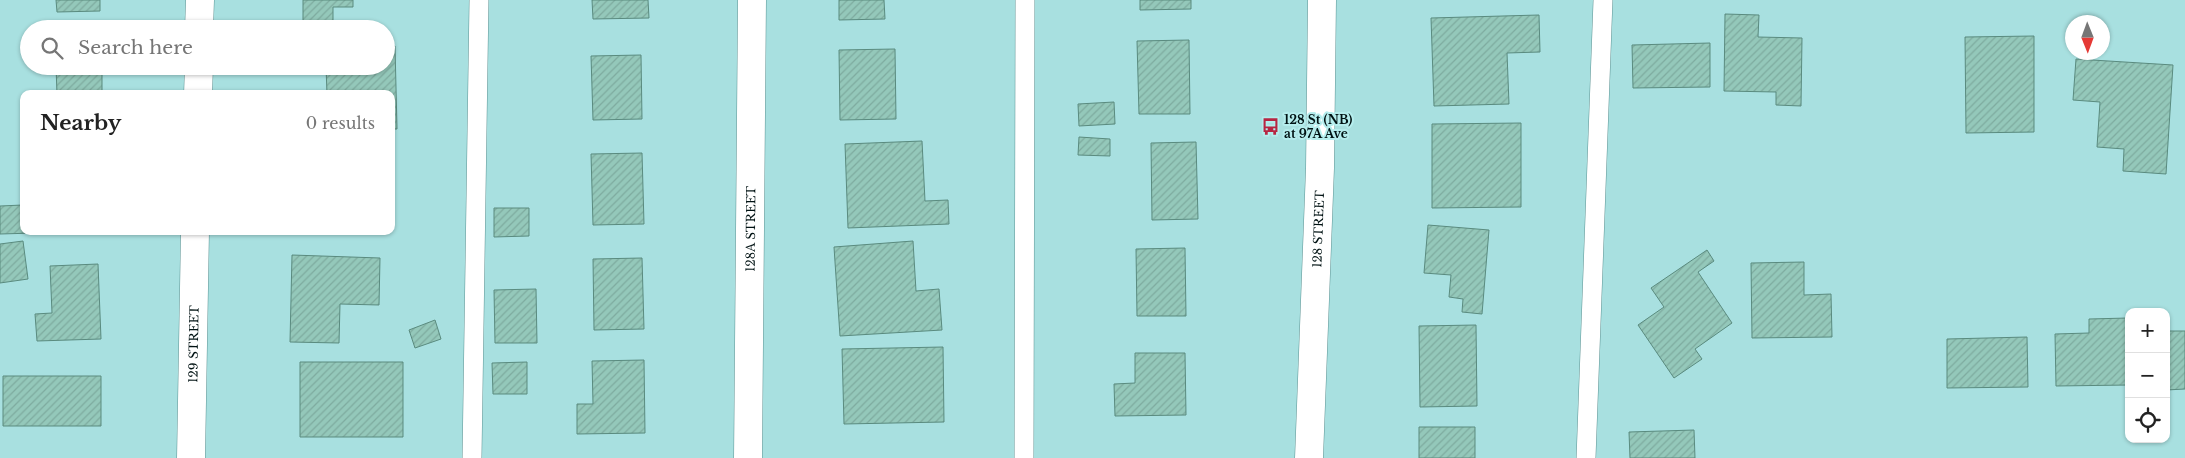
<!DOCTYPE html>
<meta charset="utf-8">
<style>
:root{--surface:#fff;--page:#f2f2f2;--text:#222;--muted:#767676;--line:#e0e0e0}
body{margin:0;font-family:"Libre Baskerville",serif;background:var(--page);color:var(--text)}
.controls{position:absolute;right:15px;bottom:15px;display:grid;overflow:hidden;border-radius:10px;box-shadow:0 1px 4px #0004}
.controls button{width:45px;height:45px;display:grid;place-items:center;padding:0;border:0;border-bottom:1px solid var(--line);background:var(--surface);color:var(--text);font:25px sans-serif}
.compass{position:absolute;left:2065px;top:15px;width:45px;height:45px;border-radius:50%;background:var(--surface);box-shadow:0 1px 4px #0004;rotate:179deg}
.list{margin:0;padding:0;list-style:none}
h2{display:flex;justify-content:space-between;align-items:center;height:65px;margin:0;padding:0 20px;font-size:21px}
h2 small{font-size:16px;font-weight:400;color:var(--muted)}
.icon{flex:none;width:28px;height:28px;fill:none;stroke:currentColor;stroke-width:2;stroke-linecap:round;stroke-linejoin:round}
.map{position:relative;flex:none;width:2185px;height:458px;overflow:hidden}
.search{position:absolute;background:var(--surface);box-shadow:0 1px 4px #0004;left:20px;top:20px;width:375px;height:55px;display:flex;align-items:center;gap:12px;box-sizing:border-box;padding:0 18px;border-radius:28px;color:var(--muted);font-size:19px}
.panel{position:absolute;background:var(--surface);box-shadow:0 1px 4px #0004;left:20px;top:90px;width:375px;height:145px;border-radius:10px}
.map>svg:first-child{display:block}
.building{fill:url(#building-hatch);stroke:#5a8b7f}
.lines{fill:none;stroke-linecap:round;stroke-linejoin:round}
.service-casing{stroke:#5c9292;stroke-width:20}
.minor-casing{stroke:#5c9292;stroke-width:29}
.secondary-casing{stroke:#5c9292;stroke-width:29}
.service{stroke:#fff;stroke-width:19}
.minor{stroke:#fff;stroke-width:28}
.secondary{stroke:#fff;stroke-width:28}
.labels{text-anchor:middle;dominant-baseline:central;stroke-width:4;stroke-linejoin:round;paint-order:stroke}
.poi-label{font-size:12px;font-weight:bold;fill:#001213;stroke:#b5eded;text-anchor:start}
.street-label{font-size:12px;fill:#001213;stroke:#b5eded}
</style>
<div class="map">
<svg width="2185" height="458" viewBox="0 0 2185 458">
<defs>
<pattern id="building-hatch" width="6" height="6" patternUnits="userSpaceOnUse" patternTransform="scale(1.25)"><rect width="6" height="6" fill="#94c8ba"/><path d="M-1 1l2-2M0 6l6-6M5 7l2-2" fill="none" stroke="#7eab9f"/></pattern>
</defs>
<rect width="100%" height="100%" fill="#a8e0e0"/>
<!-- building -->
<path class="building" d="M56 0H100V11L57 12Z
M303 0H353V7H333V25L303 24Z
M592 0H648L649 18 593 19Z
M839 0H884L885 19 839 20Z
M1140 0H1191V9L1140 10Z
M1725 14 1759 15 1758 37 1802 38 1801 106 1776 105V92L1724 91Z
M1539 15 1540 52 1507 53 1509 104 1434 106 1431 18Z
M2034 36V132L1966 133 1965 37Z
M1189 40 1190 114H1139L1137 41Z
M1710 43V87L1633 88 1632 45Z
M386 46H395L397 129H391V94H327L326 66H386Z
M895 49 896 119 840 120 839 50Z
M641 55 642 119 593 120 591 56Z
M2076 59 2173 65 2166 174 2123 171 2124 149 2097 147 2100 102 2073 100Z
M56 66H102V94H57Z
M1114 102 1115 124 1079 126 1078 104Z
M1521 123V207L1432 208V124Z
M1079 137 1110 139V156L1078 155Z
M922 141 925 201 948 200 949 224 848 228 845 144Z
M1196 142 1198 219 1152 220 1151 143Z
M642 153 644 224 593 225 591 154Z
M22 176H24V231H104L0 234V206L23 205Z
M494 208H529V236L494 237Z
M1428 225 1489 230 1482 314 1462 312 1463 299 1449 297 1451 275 1424 273Z
M23 241 28 279 0 283V244Z
M913 241 916 291 939 289 942 330 840 336 834 247Z
M1185 248 1186 316H1137L1136 249Z
M1707 250 1714 261 1698 272 1732 323 1695 349 1702 359 1674 378 1638 325 1664 307 1651 288Z
M292 255 380 258 379 305 340 304 339 343 290 342Z
M642 258 644 329 594 330 593 259Z
M1804 262V295L1831 294 1832 337 1752 338 1751 263Z
M98 264 101 339 37 341 35 314 52 313 50 266Z
M536 289 537 343H495L494 290Z
M2128 318 2129 385 2056 386 2055 334 2089 333V319Z
M435 320 441 339 415 348 409 330Z
M1476 325 1477 406 1420 407 1419 326Z
M2166 331H2185V389L2166 390Z
M2027 337 2028 387 1947 388V339Z
M943 347 944 422 844 424 842 349Z
M1135 353H1185L1186 415 1115 416 1114 384 1135 383Z
M644 360 645 433 577 434V404H593L592 361Z
M300 362H403V437H300Z
M527 362V394H493L492 363Z
M3 376H101V426H3Z
M1419 427H1475V458H1419Z
M1694 430 1695 458H1630L1629 432Z"/>
<g class="lines">
<defs>
<path id="service" d="M472 458 479 0
M1024 458 1025 0
M1586 458 1603 0"/>
<g id="minor">
<path d="M199 29 200 0"/>
<path d="M198 94 199 66"/>
<path id="s1" d="M191 458 195 231"/>
<path id="s2" d="M748 458 752 0"/>
</g>
<g id="secondary">
<path id="s3" d="M1309 458 1320 168 1322 0"/>
</g>
</defs>
<!-- service casing -->
<use href="#service" class="service-casing"/>
<!-- minor casing -->
<use href="#minor" class="minor-casing"/>
<!-- secondary casing -->
<use href="#secondary" class="secondary-casing"/>
<!-- service -->
<use href="#service" class="service"/>
<!-- minor -->
<use href="#minor" class="minor"/>
<!-- secondary -->
<use href="#secondary" class="secondary"/>
</g>
<!-- icons -->
<defs>
<symbol id="bus-bare" viewBox="-9 -9 18 18"><path d="M-5-6H5V4H4V6H2V4H-2V6H-4V4H-5ZM-3.5-4V0h7V-4ZM-3.5 1.2v1.5H-2V1.2ZM2 1.2v1.5H3.5V1.2Z" fill="#b72542" stroke="#b5eded" stroke-width="2.5" paint-order="stroke"/></symbol>
</defs>
<g fill-rule="evenodd">
<use href="#bus-bare" x="1258" y="114" width="25" height="25"/>
</g>
<g class="labels">
<!-- poi labels -->
<g class="poi-label">
<text x="1284" y="119">128 St (NB)<tspan x="1284" dy="14">at 97A Ave</tspan></text>
</g>
<!-- street labels -->
<g class="street-label">
<text stroke="none"><textPath href="#s2" startOffset="229">128A STREET</textPath></text>
<text stroke="none"><textPath href="#s3" startOffset="229">128 STREET</textPath></text>
<text stroke="none"><textPath href="#s1" startOffset="114">129 STREET</textPath></text>
</g>
</g>
</svg>
<div class="controls">
<button>+</button>
<button>−</button>
<button><svg class="icon" aria-label="locate" viewBox="0 0 24 24"><circle cx="12" cy="12" r="6"/><path d="M12 2v4M12 18v4M2 12h4M18 12h4"/></svg></button>
</div>
<svg class="compass" viewBox="-18 -18 36 36"><path d="M0-13l5 13h-10z" fill="#e53935"/><path d="M0 13l5-13h-10z" fill="#767676"/></svg>
<div class="search"><svg class="icon" aria-label="search" viewBox="0 0 24 24"><circle cx="10" cy="10" r="6"/><path d="M15 15l6 6"/></svg>Search here</div>
<section class="panel">
<h2>Nearby<small>0 results</small></h2>
<ul class="list">
</ul>
</section>
</div>
